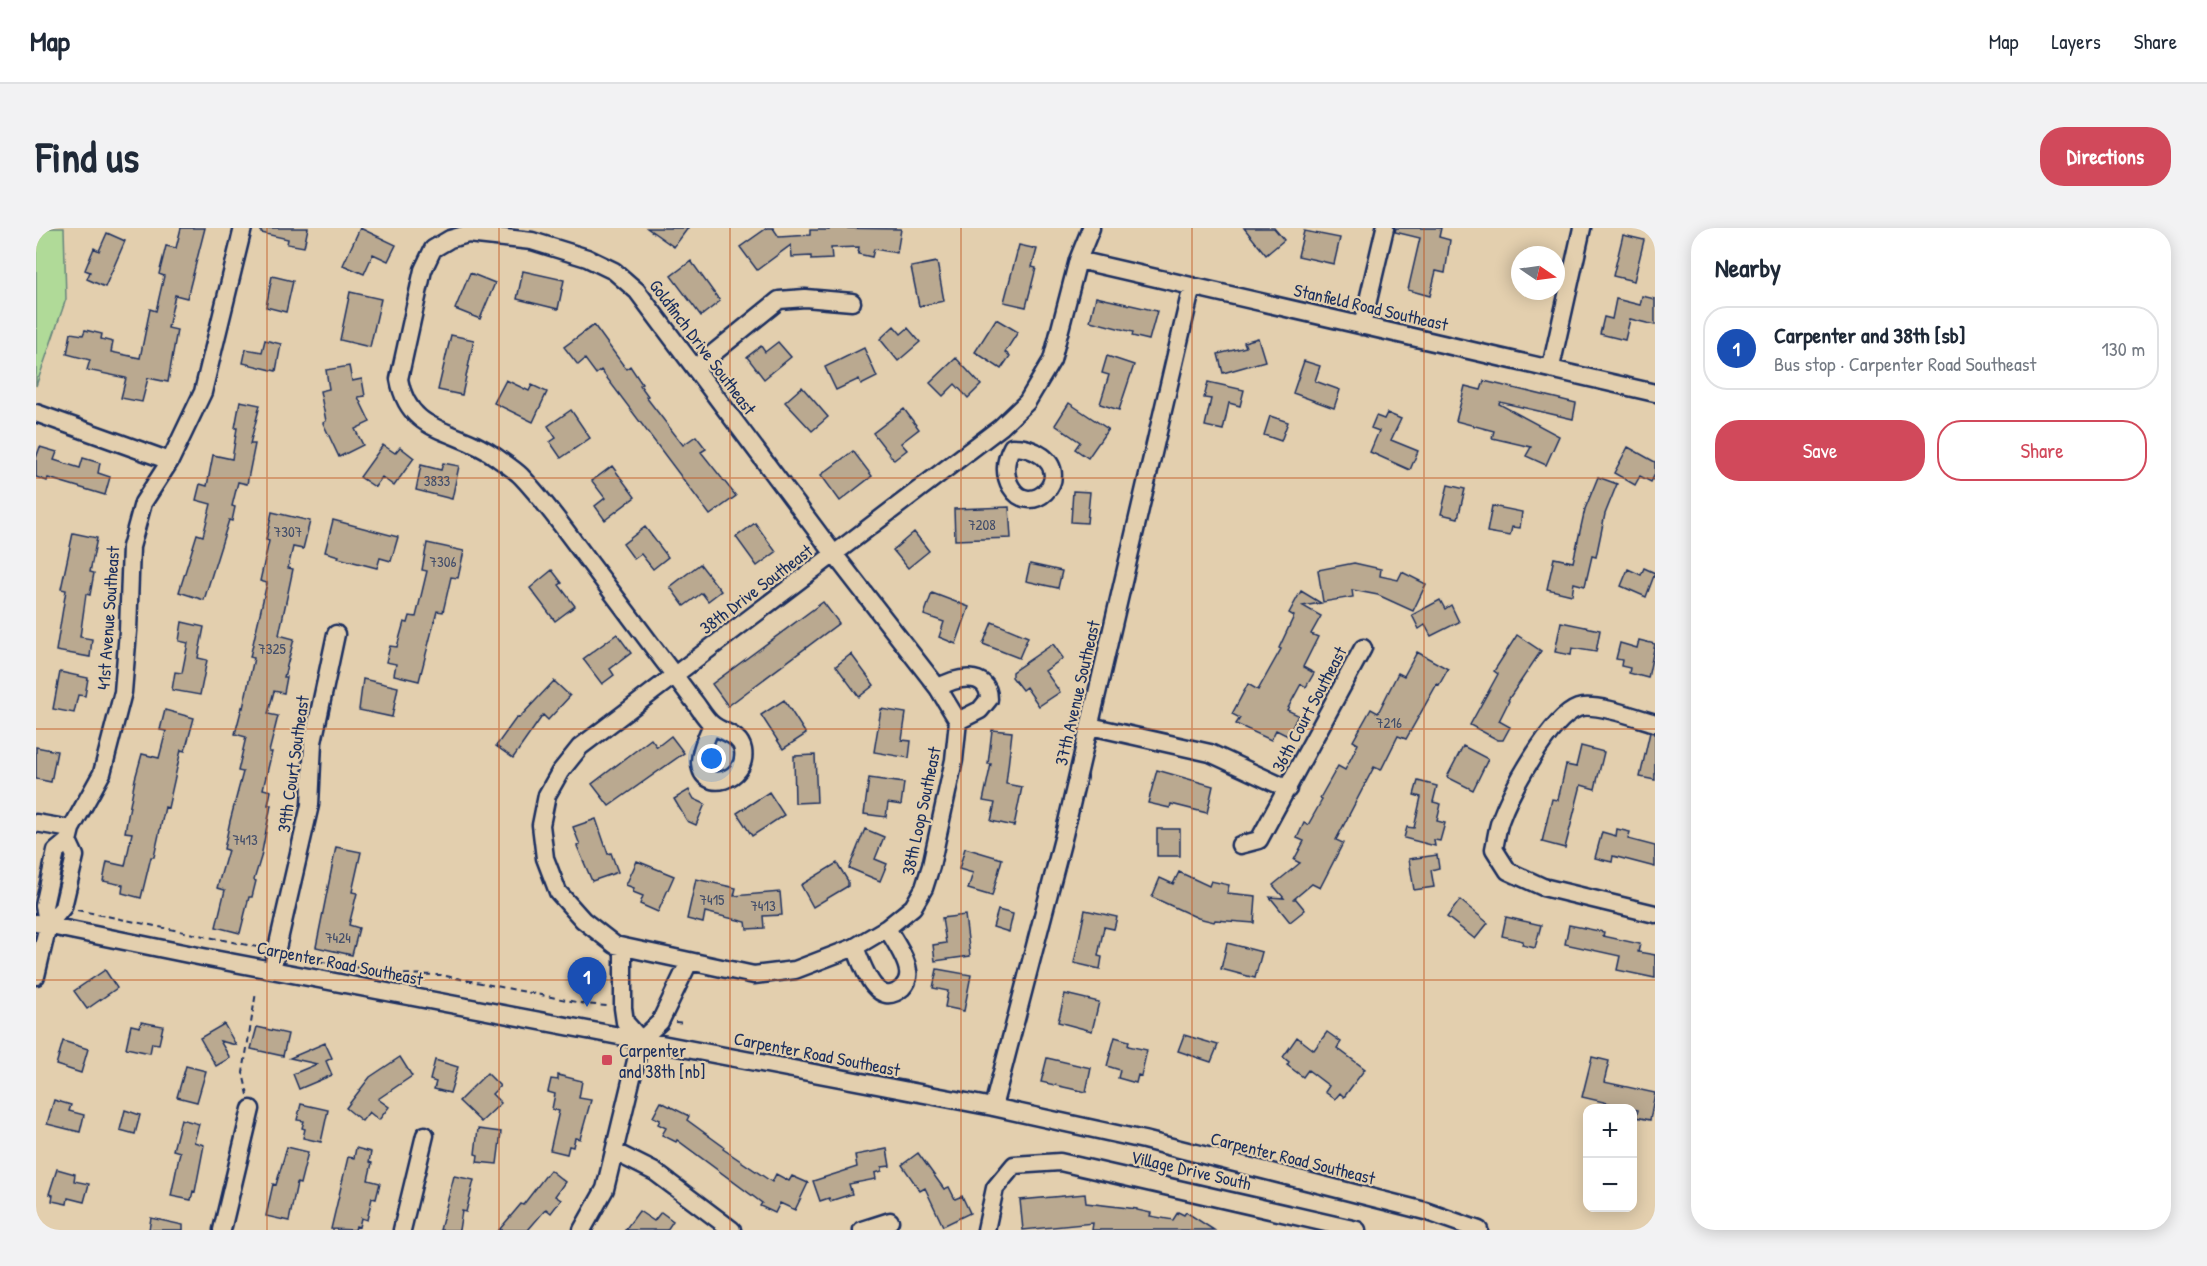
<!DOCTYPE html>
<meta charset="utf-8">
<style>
:root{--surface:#fff;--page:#f2f2f3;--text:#1f2937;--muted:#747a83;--line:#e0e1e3;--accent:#d1495b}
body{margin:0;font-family:"Patrick Hand",sans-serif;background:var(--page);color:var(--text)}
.controls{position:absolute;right:18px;bottom:18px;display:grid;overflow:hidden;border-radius:12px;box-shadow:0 3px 15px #0003}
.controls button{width:54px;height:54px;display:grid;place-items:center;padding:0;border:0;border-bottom:2px solid var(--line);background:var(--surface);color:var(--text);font:30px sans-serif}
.compass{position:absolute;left:1475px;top:18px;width:54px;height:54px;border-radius:50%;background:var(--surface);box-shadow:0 3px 15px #0003;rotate:103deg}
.you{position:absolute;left:676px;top:531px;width:21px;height:21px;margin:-15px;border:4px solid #fff;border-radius:50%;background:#1a73e8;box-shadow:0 0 0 9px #1a73e833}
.badge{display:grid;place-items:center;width:39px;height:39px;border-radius:50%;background:var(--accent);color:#fff;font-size:20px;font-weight:700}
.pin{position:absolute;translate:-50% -50px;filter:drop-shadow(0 2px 3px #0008)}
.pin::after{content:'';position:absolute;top:32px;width:21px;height:18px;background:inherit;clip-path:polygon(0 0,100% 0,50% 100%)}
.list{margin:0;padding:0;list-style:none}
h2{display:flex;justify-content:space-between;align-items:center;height:78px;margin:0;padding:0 24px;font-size:26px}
h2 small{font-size:20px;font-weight:400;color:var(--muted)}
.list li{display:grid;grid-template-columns:39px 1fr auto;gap:18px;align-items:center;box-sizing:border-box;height:84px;margin:0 12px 12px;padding:0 12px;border:2px solid var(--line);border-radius:24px}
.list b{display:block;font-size:22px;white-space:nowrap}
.list p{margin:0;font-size:20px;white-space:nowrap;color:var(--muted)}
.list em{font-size:20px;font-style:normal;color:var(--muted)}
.actions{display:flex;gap:12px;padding:18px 24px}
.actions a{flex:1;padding:14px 0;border:2px solid var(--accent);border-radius:24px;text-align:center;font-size:21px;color:var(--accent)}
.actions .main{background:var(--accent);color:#fff}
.map{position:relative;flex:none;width:1619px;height:1002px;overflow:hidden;border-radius:24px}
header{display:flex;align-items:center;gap:36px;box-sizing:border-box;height:84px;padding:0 30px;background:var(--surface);border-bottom:2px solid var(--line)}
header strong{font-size:28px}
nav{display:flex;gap:33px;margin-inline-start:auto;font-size:21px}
.intro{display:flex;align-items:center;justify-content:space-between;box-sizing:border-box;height:144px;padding:0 36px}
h1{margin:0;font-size:42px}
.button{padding:15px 27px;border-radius:24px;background:var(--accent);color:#fff;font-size:21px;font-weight:700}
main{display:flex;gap:36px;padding:0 36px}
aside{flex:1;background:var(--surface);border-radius:24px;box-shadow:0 3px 15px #0003}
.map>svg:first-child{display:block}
.green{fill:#b0da98;stroke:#66847b;stroke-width:1.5}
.building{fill:#baa990;stroke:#1b2f5e;stroke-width:1.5}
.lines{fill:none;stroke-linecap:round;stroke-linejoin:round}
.minor-casing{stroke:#1b2f5e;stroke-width:21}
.path{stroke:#1b2f5e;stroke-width:2;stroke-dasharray:6 4.5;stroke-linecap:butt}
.minor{stroke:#e3cfae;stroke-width:16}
.grid{fill:none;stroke:#bf511c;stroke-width:1.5;stroke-opacity:0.55}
.poi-dot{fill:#d1495b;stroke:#e3cfae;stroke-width:2}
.labels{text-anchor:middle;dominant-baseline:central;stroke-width:4.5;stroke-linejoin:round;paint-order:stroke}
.number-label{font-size:15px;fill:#434e6a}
.street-label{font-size:18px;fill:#1b2f5e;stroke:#e3cfae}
.poi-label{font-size:18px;fill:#1b2f5e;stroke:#e3cfae;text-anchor:start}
</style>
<header>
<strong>Map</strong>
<nav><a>Map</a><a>Layers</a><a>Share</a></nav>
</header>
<div class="intro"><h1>Find us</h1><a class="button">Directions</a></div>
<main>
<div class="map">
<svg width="1619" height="1002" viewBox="0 0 1619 1002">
<rect width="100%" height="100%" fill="#e3cfae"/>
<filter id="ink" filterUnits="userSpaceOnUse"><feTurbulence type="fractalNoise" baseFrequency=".0167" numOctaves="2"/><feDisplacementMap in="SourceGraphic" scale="12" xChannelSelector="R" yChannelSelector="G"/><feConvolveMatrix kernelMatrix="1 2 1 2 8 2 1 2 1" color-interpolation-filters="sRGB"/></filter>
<g filter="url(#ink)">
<!-- green -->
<path class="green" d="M0 0H28L30 71 0 158Z"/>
<!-- building -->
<path class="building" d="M145 0H169L151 70 139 67 132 100 141 102 132 154 112 150 106 174 85 170 90 150 51 142 54 132 31 126 35 105 47 107 49 102 66 106 65 111 77 114 75 124 104 130 114 81 120 83 128 48 123 46 130 18 140 20Z
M225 0H272L268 19 251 16 252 11 225 5Z
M324 0 360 17 352 33 337 26 328 46 307 37Z
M611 0H652L638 19Z
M731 0H737L743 9 774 7V2H793V0L865 1 861 25 838 21 836 29 822 26 823 19 795 20 796 31 775 32V28L756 29 755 17 721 42 704 19Z
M1208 0H1238L1248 12 1230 27Z
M1360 0H1405L1403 9 1414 12 1409 45 1400 43 1394 68 1372 62 1384 10 1359 4Z
M1268 3 1304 10 1298 36 1262 28Z
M71 5 89 13 69 59 51 51 54 44 49 42 58 20 63 23Z
M1587 7 1608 12 1598 53 1577 48Z
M983 17 1001 21 996 39 1000 40 990 79 968 74Z
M655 33 684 73 665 88 635 48Z
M901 34 908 73 883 78 875 39Z
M487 43 528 52 522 81 481 71Z
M434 45 459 55 444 91 419 81Z
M236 48 257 53 250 84 230 79Z
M314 64 345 71 334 119 304 112Z
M1606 68 1619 71V97L1594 91 1589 112 1564 106 1568 89 1576 91 1580 71 1604 77Z
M1060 69 1121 83 1113 112 1096 108 1097 104 1054 93Z
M960 91 982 104 969 124 974 128 965 141 939 124Z
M558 97 590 141 594 138 606 156 604 157 612 168 610 169 647 217 660 208 670 221 665 224 700 268 674 287 565 142 560 146 549 131 542 137 528 119Z
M858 98 865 106 872 100 884 114 862 133 844 111Z
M415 107 438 112 426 167 402 162Z
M1222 110 1229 133 1187 145 1182 126 1210 119 1208 114Z
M229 112 245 116 240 143 207 135 210 121 226 124Z
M742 114 755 129 728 151 711 129 725 118 729 124Z
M828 120 841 149 825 157 823 151 800 162 789 139Z
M1071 128 1098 137 1083 182 1064 176 1073 147 1066 145Z
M920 130 945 157 932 170 919 156 907 168 894 155Z
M1268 133 1284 138 1279 153 1304 162 1298 180 1257 165Z
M313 138 316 153 326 151 329 168 322 169 334 194 319 201 327 217 303 229 287 195 290 193 284 163 293 161 290 142Z
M470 152 493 163 496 157 511 164 497 194 458 175Z
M1448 153 1540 175 1537 191 1464 174 1463 176 1523 208 1510 237 1490 228 1495 219 1456 210 1458 203 1420 193 1429 158 1445 162Z
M1172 154 1208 162 1204 178 1193 175 1187 202 1169 198 1175 171 1168 170Z
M766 159 792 189 776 203 749 174Z
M204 173 224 177 214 216H219L211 256 202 254 196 278 199 279 196 293 193 292 168 372 143 364 161 306 167 308 175 276 160 272 164 256 171 258 177 227 196 231 201 200H199Z
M1033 175 1072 201 1052 230 1039 221 1044 214 1019 197Z
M868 181 883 201 865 215 871 222 858 232 837 205Z
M535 182 554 210 525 230 514 214 520 210 512 198Z
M1351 185 1365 191 1355 212 1382 223 1374 242 1334 224 1343 203 1335 200 1340 188 1348 191Z
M1234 188 1252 194 1245 213 1228 207Z
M347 217 359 225 364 219 378 230 358 258 346 249 339 259 324 249Z
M4 219 21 224 18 232 44 240 47 230 64 235 62 245 74 249 69 267 12 250 11 253 0 249V230Z
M1592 219 1619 234V246L1615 254 1604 248 1599 257 1578 245Z
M817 223 836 248 804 273 785 247Z
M407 235 423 238 416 271 380 262 385 237 405 242Z
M576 238 599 269 569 292 559 278 569 270 556 253Z
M1562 249 1581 256 1569 286 1560 329 1556 328 1549 358 1538 355 1536 367 1511 361 1518 330 1537 334 1549 281Z
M1412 257 1429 261 1422 290 1405 286Z
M1037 263 1054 264 1051 295 1035 294Z
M1456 278 1486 284 1484 300 1476 299 1474 308 1451 304Z
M973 279 975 310 919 312 918 281Z
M236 284 274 293 267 321 257 319 252 340 257 341 243 407 258 411 248 449H251L248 465 238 463 232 486 242 488 233 524H236L227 561 235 563 232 577H235L225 629 218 652 220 653 216 669H213L204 705 180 699 189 662 181 660 192 622 188 621 194 593 207 544 202 543 210 509 199 506 206 479 207 480 218 430 214 429 231 355 224 353 233 313 230 312Z
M297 292 362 309 355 333 344 330 341 340 302 330 303 328 289 324Z
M719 295 740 324 721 338 700 309Z
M609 299 632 329 617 341 605 326 598 331 587 316Z
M878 304 893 323 872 340 857 322Z
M37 305 61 310 54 344 58 345 54 367 50 366 44 409 56 411 54 429 20 423 30 362 25 361Z
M391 315 428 323 422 350 415 349 407 384 401 383 383 453 358 447 360 436 350 434 354 418 361 419 368 394 372 395 374 388 380 389 391 343 386 342Z
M1318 335 1345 341 1344 348 1362 352 1366 344 1390 356 1377 383 1342 367 1316 362 1317 369 1287 374 1282 342Z
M664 336 685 363 672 373 666 365 648 378 634 359Z
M994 336 1026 343 1022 360 990 353Z
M1608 340 1619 345 1610 369 1585 358 1592 341 1605 347Z
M516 342 526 355 523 357 539 378 519 393 494 360Z
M1265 363 1285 375 1267 378 1285 388 1275 406 1282 409 1267 439 1278 445 1270 459 1265 456 1251 482 1262 487 1252 508 1240 502 1235 512 1200 496 1204 490 1196 486 1212 456 1222 462 1245 421 1243 420 1258 388 1253 385Z
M896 365 933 379 920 416 903 409 908 394 888 387Z
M1404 372 1409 381 1415 377 1423 394 1395 408 1389 397 1383 401 1376 387Z
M787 374 803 395 692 478 676 456Z
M146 394 168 399 162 430 171 432 164 467 136 462 139 444 146 445 152 415 143 413Z
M956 394 992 409 983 430 947 416Z
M1525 394 1564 402 1560 424 1536 420 1535 427 1519 424Z
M581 406 595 425 574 441 578 447 566 456 547 431Z
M1481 407 1505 423 1472 472 1473 473 1463 493 1474 499 1467 512H1462L1434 497 1462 446 1458 443Z
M1603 412 1619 416 1612 450 1593 445 1594 440 1585 438 1586 432 1580 431 1584 415 1601 420Z
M1017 416 1027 430 1009 443 1024 464 1003 478 990 459 986 462 976 449V444Z
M1381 424 1412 441 1403 457 1401 456 1370 511 1362 508 1345 542 1338 539 1300 612 1307 615 1284 660 1276 656 1258 671H1260L1269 682 1254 694 1234 669 1248 670 1237 657 1264 635 1258 632 1268 613 1261 610 1268 595 1272 597 1286 572 1284 570 1302 538 1309 542 1322 516 1317 513 1335 481 1342 485 1362 445 1368 448Z
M815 426 838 457 823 469 800 438Z
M24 444 52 450 49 468 42 467 38 485 17 481Z
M327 451 362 459 356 489 323 482Z
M518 453 534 468 512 492 507 487 477 530 460 518 481 489 483 490Z
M748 472 770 506 747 521 725 487Z
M845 481 870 485 866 512 875 513 873 530 838 524Z
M129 482 158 490 149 523 145 522 132 580 129 579 118 629H115L105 670 86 665 87 657 67 653 71 634 89 638 96 605 89 604 99 551 106 526 123 530 130 503 124 502Z
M956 502 976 504 970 556 986 559 978 598 955 593 959 575 947 573 955 536H952Z
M1614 504 1619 505V552L1604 549Z
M635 508 648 525 573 578 556 556 615 511 621 519Z
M1427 518 1452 531 1437 562 1411 549Z
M1545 518 1568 524 1559 561 1545 557 1529 620 1506 614 1516 571 1522 572 1530 537 1540 539Z
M0 519 21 523 15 554 0 551Z
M779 527 781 574 759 575 758 528Z
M1121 542 1177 558 1171 585 1135 576 1134 580 1112 575Z
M833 550 868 555 865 577 852 575 850 589 828 586Z
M1382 553 1401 558 1397 574 1405 576 1401 593 1409 595 1404 613 1398 612 1399 618 1368 610 1371 599 1378 600 1385 569 1378 567Z
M653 562 658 571 669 576 660 597 651 593 638 571Z
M733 564 748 587 716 608 701 585Z
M560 591 572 626 575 625 582 644 556 653 541 618 544 617 537 599Z
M829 601 848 609 839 631 851 636 844 653 813 640Z
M1121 601H1144V628H1121Z
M1581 601 1594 604 1592 611 1619 618V639L1577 628 1576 634 1559 630 1566 604 1580 608Z
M300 619 325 624 316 664 321 665 313 697 323 700 316 727 280 719Z
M929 620 966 631 956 668 932 661 937 645 923 641Z
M1401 627 1403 640 1395 642 1398 659 1378 662 1373 631Z
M601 633 638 648 622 684 604 676 607 668 597 664 598 660 590 657Z
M801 635 812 653V658L777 679 765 657Z
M1143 644 1173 658 1175 653 1193 657 1191 665 1220 668 1218 695 1179 692 1178 694 1162 690 1116 669 1124 650 1137 656Z
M660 651 700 660 698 668 744 664 746 687 727 688 728 700 711 701 710 694 669 684 667 695 651 691Z
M1424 672 1452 695 1439 711 1411 689Z
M962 682 977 686 973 704 957 699Z
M1049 682 1081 689 1078 701 1068 699 1062 728 1066 729 1064 741 1038 735Z
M929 687 934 728 899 733 897 717 910 715 906 690Z
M1470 689 1505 697 1499 720 1486 717 1487 713 1466 708Z
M1533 697 1568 704 1567 708 1604 716 1602 724 1619 727V750L1581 742 1584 728 1529 716Z
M1191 715 1226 724 1219 750 1185 741Z
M901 741 935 747 928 783 909 779 912 763 897 760Z
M69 742 81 760 51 781 38 763Z
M1029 766 1063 774 1056 803 1022 794Z
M105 794 127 798 123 816 116 815 114 825 90 820 95 797 104 799Z
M188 796 200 817 184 813 194 830 180 838 164 810Z
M221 799 252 806 247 828 215 821Z
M1291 804 1305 814 1301 820 1329 841 1308 869 1304 865 1299 871 1289 864 1293 858 1272 842 1267 849 1251 837 1253 834 1247 829 1261 809 1278 822Z
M1148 807 1182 817 1175 834 1142 823Z
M1079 809 1093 813 1092 818 1111 822 1105 848 1102 847 1100 855 1082 850 1084 842 1071 838Z
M27 813 52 821 45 845 20 837Z
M289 815 296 830 290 833 296 847 263 861 257 846 281 836 254 830Z
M364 829 376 848 342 871 353 879 343 892 333 884 326 893 310 880 334 849Z
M1556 829 1573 833 1568 854 1619 865 1614 892 1600 889 1602 882 1546 869Z
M1011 830 1055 840 1050 864 1005 854Z
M399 832 422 839 414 865 398 861 400 854 394 852Z
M150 838 170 843 161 874 141 869Z
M451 845 464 858 456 866 465 875 445 894 423 873Z
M522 847 546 853 543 870 555 872 544 911 539 910 537 919 533 918 531 926 514 922 523 883 516 881 519 866 512 864 515 851 522 852Z
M18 872 35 877 33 883 48 887 44 904 11 896Z
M625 874 653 888 651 892 688 919 687 921 736 954 740 946 753 953 756 948 772 955 759 982 744 975 739 985 724 978 726 975 641 912 640 914 626 907 630 900 622 896 624 892 617 889Z
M265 876 292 882 285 914 267 910 269 901 266 900 268 893 261 892Z
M89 882 104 887 99 906 84 902Z
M145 891 163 896 158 914 168 917 159 964 157 963 155 972 135 968 144 924 137 922Z
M442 901 465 904 461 936 441 934 442 927 439 926Z
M251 919 272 924 264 956 261 955 253 993 230 988 237 956 240 957Z
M320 920 335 924 333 934 336 935 332 952 344 955 340 971 336 970 331 992 325 990 323 999 320 998 319 1002 295 1001 312 929 318 930Z
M851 921 854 938 846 939V943L839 945 840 951 813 956 816 966 794 973 793 970 784 973 777 953 821 939 819 927Z
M882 925 908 961 913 959 919 971 926 968 934 985 907 998 889 960 884 963 866 937Z
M21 941 39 946 38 953 53 956 48 974 32 970 31 976 16 973 17 967 13 966Z
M514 942 529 954 519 968 525 972 515 985 510 981 492 1002H463L485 976 487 977Z
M418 948 438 952 430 984 426 983 423 1002H404Z
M1049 966 1050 975 1101 981V982L1115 985 1114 988 1137 992 1142 984 1148 987 1150 984 1178 1002H1056L1057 995 987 1002 984 972Z
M603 983 618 993 625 984 637 993 631 1002H589Z
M115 990 147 997V1002H113Z"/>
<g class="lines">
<defs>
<path id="minor" d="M1042 32 1619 165
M1326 98 1349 0
M1515 139 1546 0
M659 140 743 72 769 70 816 74
M0 185 134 233
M976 219C988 219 996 221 1006 228 1037 251 994 291 975 259 967 245 969 232 976 219Z
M902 460C918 449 953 442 953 471L944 482 922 493
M1619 495C1602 490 1558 474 1542 480 1514 490 1474 565 1464 593 1461 602 1460 612 1458 621L1472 643 1507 659 1619 686
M676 496C671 509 664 522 664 535 666 566 712 553 707 522 704 506 687 505 677 497 669 491 663 479 657 472 640 449 622 426 605 403 584 375 563 347 542 319 524 295 506 270 485 248 478 241 468 235 460 229 421 200 373 208 363 151L387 42 397 21 414 11 432 6 496 13 551 30 578 43 601 63 798 326 902 460 922 493 918 532 895 638 888 660 877 679 851 700 819 719 759 742 718 747 579 717 547 692 522 664 509 630 505 597 511 567 524 544 544 519 798 326 965 199 991 174 1016 132 1042 32 1055 0
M1054 498 1174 525 1252 561
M0 595 35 601
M1204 617 1223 612 1327 420
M0 695 167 729 957 879 1108 912 1389 983 1443 1002
M12 697 27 679 39 628 32 613
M587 719V780L589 794 605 812
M819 719C826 736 840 783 866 760 871 755 873 749 872 743 870 729 858 713 851 700
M236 742 274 577 277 514 300 406
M0 748 12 697 8 678 20 623 32 613 35 601 66 545 87 464 92 403 95 319 107 275 134 233 167 164 207 0
M957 879 1028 607 1156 58
M579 924 619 944 696 1002
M186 1002 215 881
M366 1002 389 907
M546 1002 569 961 605 812 624 794 653 734
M826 1002 854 993
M950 1002 959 960 978 937 1024 934 1321 1002"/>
</defs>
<!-- minor casing -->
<use href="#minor" class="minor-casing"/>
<!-- path -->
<path class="path" d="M41 682 226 720
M255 725 269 731 360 746 405 747 550 776 571 778
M639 794 649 795
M212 867 207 845 220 764"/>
<!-- minor -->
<use href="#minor" class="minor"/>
</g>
</g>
<!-- grid -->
<path class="grid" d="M231 0V1002M463 0V1002M694 0V1002M925 0V1002M1156 0V1002M1388 0V1002M0 250H1619M0 501H1619M0 752H1619"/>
<!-- markers -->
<rect class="poi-dot" x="565" y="826" width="12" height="12" rx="3"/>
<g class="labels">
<!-- number labels -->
<g class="number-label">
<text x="401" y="252">3833</text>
<text x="946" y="296">7208</text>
<text x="252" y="303">7307</text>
<text x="407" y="333">7306</text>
<text x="236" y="420">7325</text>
<text x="1353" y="494">7216</text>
<text x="209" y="611">7413</text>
<text x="676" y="671">7415</text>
<text x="727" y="677">7413</text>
<text x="302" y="709">7424</text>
</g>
<!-- street labels -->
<g class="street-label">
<text transform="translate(1335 79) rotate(13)">Stanfield Road Southeast</text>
<text transform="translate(667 119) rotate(53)">Goldfinch Drive Southeast</text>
<text transform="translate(720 361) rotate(-37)">38th Drive Southeast</text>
<text transform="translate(72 390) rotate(-86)">41st Avenue Southeast</text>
<text transform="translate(1041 465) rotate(-77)">37th Avenue Southeast</text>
<text transform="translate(1273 481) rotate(-62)">36th Court Southeast</text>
<text transform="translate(257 536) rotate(-82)">39th Court Southeast</text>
<text transform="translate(885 583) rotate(-78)">38th Loop Southeast</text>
<text transform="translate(304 735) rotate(11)">Carpenter Road Southeast</text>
<text transform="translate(781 826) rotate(11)">Carpenter Road Southeast</text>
<text transform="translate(1257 930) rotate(14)">Carpenter Road Southeast</text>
<text transform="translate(1155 942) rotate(13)">Village Drive South</text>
</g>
<!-- poi labels -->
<g class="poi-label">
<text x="583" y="822">Carpenter<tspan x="583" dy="21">and 38th [nb]</tspan></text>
</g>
</g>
</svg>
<div class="controls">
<button>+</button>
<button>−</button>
</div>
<svg class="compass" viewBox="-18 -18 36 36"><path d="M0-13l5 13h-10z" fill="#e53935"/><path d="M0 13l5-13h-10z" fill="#747a83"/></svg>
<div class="you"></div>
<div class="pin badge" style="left:551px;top:779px;background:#1a4fb4">1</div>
</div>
<aside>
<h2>Nearby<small></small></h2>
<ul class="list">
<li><span class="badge" style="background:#1a4fb4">1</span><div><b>Carpenter and 38th [sb]</b><p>Bus stop · Carpenter Road Southeast</p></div><em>130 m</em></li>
</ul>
<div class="actions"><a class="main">Save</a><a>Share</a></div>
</aside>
</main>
